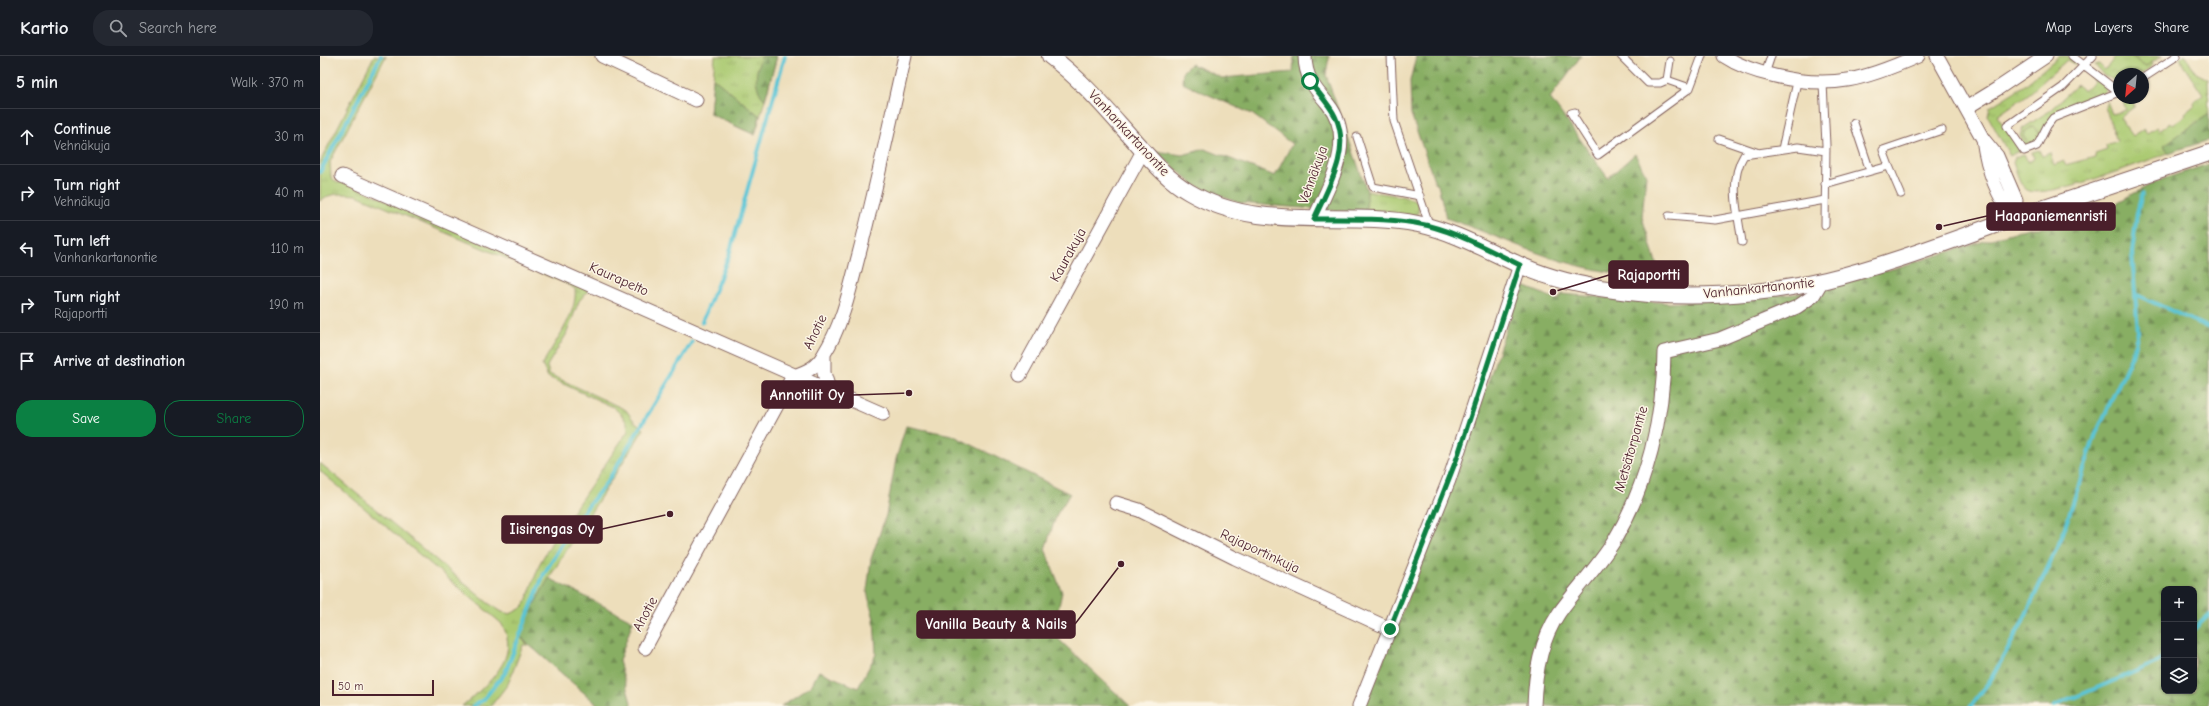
<!DOCTYPE html>
<meta charset="utf-8">
<style>
:root{--surface:#171b24;--page:#242831;--text:#f1f3f6;--muted:#9ea1a6;--line:#363941;--accent:#0b8043}
body{margin:0;font-family:"Comic Neue",sans-serif;background:var(--page);color:var(--text)}
.controls{position:absolute;right:12px;bottom:12px;display:grid;overflow:hidden;border-radius:8px;box-shadow:0 1px 3px #0004}
.controls button{width:36px;height:36px;display:grid;place-items:center;padding:0;border:0;border-bottom:1px solid var(--line);background:var(--surface);color:var(--text);font:20px sans-serif}
.compass{position:absolute;left:1793px;top:12px;width:36px;height:36px;border-radius:50%;background:var(--surface);box-shadow:0 1px 3px #0004;rotate:207deg}
.scale{position:absolute;left:12px;bottom:10px;width:102px;box-sizing:border-box;padding-left:4px;border:2px solid #4a1f2b;border-top:0;font-size:11px;line-height:14px;white-space:nowrap;color:#4a1f2b;-webkit-text-stroke:3px #fcf5e5;paint-order:stroke}
.stop{position:absolute;width:12px;height:12px;margin:-9px;border:3px solid #0b8043;border-radius:50%;background:#fff}
.stop.end{background:#0b8043;border-color:#fff;box-shadow:0 1px 4px #0008}
.list{margin:0;padding:0;list-style:none}
h2{display:flex;justify-content:space-between;align-items:center;height:52px;margin:0;padding:0 16px;font-size:17px}
h2 small{font-size:13px;font-weight:400;color:var(--muted)}
.list li{display:grid;grid-template-columns:26px 1fr auto;gap:12px;align-items:center;box-sizing:border-box;height:56px;padding:0 16px;border-top:1px solid var(--line)}
.list b{display:block;font-size:15px;white-space:nowrap}
.list p{margin:0;font-size:13px;white-space:nowrap;color:var(--muted)}
.list em{font-size:13px;font-style:normal;color:var(--muted)}
.actions{display:flex;gap:8px;padding:12px 16px}
.actions a{flex:1;padding:9px 0;border:1px solid var(--accent);border-radius:16px;text-align:center;font-size:14px;color:var(--accent)}
.actions .main{background:var(--accent);color:#fff}
.icon{flex:none;width:22px;height:22px;fill:none;stroke:currentColor;stroke-width:2;stroke-linecap:round;stroke-linejoin:round}
.map{position:relative;flex:none;width:1889px;height:650px;overflow:hidden}
header{display:flex;align-items:center;gap:24px;box-sizing:border-box;height:56px;padding:0 20px;background:var(--surface);border-bottom:1px solid var(--line)}
header strong{font-size:19px}
nav{display:flex;gap:22px;margin-inline-start:auto;font-size:14px}
.search{width:280px;height:36px;background:var(--page);display:flex;align-items:center;gap:10px;box-sizing:border-box;padding:0 14px;border-radius:16px;color:var(--muted);font-size:15px}
main{display:flex}
aside{flex:1;background:var(--surface)}
.map>svg:first-child{display:block}
.grass{fill:url(#grass-tufts);stroke:#7a744e}
.forest{fill:url(#forest-firs);stroke:#696648;fill-rule:evenodd}
.park{fill:#abca72;stroke:#7a744e}
.lines{fill:none;stroke-linecap:round;stroke-linejoin:round}
.stream{stroke:#5bc5d6;stroke-width:4}
.service-casing{stroke:#83625d;stroke-width:9}
.minor-casing{stroke:#83625d;stroke-width:15}
.tertiary-casing{stroke:#83625d;stroke-width:18}
.service{stroke:#fff;stroke-width:7}
.minor{stroke:#fff;stroke-width:13}
.tertiary{stroke:#fff;stroke-width:16}
.route{stroke:#0b8043;stroke-width:5}
.labels{text-anchor:middle;dominant-baseline:central;stroke-width:3;stroke-linejoin:round;paint-order:stroke}
.street-label{font-size:14px;fill:#4a1f2b;stroke:#fcf5e5}
.leader{fill:none;stroke:#4a1f2b;stroke-width:1.5}
.callout-dot{fill:#4a1f2b;stroke:#fcf5e5;stroke-width:1.5}
.callout{fill:#4a1f2b;stroke:#4a1f2b;stroke-width:1.5}
.callout-label{font-size:15px;text-anchor:middle;font-weight:bold;fill:#fff}
</style>
<header>
<strong>Kartio</strong>
<div class="search"><svg class="icon" aria-label="search" viewBox="0 0 24 24"><circle cx="10" cy="10" r="6"/><path d="M15 15l6 6"/></svg>Search here</div>
<nav><a>Map</a><a>Layers</a><a>Share</a></nav>
</header>
<main>
<aside>
<h2>5 min<small>Walk · 370 m</small></h2>
<ul class="list">
<li><svg class="icon" aria-label="ahead" viewBox="0 0 24 24"><path d="M12 20V5M6 11l6-6 6 6"/></svg><div><b>Continue</b><p>Vehnäkuja</p></div><em>30 m</em></li>
<li><svg class="icon" aria-label="right" viewBox="0 0 24 24"><path d="M7 20v-9h11M14 6l5 5-5 5"/></svg><div><b>Turn right</b><p>Vehnäkuja</p></div><em>40 m</em></li>
<li><svg class="icon" aria-label="left" viewBox="0 0 24 24"><path d="M17 20v-9H6M10 6l-5 5 5 5"/></svg><div><b>Turn left</b><p>Vanhankartanontie</p></div><em>110 m</em></li>
<li><svg class="icon" aria-label="right" viewBox="0 0 24 24"><path d="M7 20v-9h11M14 6l5 5-5 5"/></svg><div><b>Turn right</b><p>Rajaportti</p></div><em>190 m</em></li>
<li><svg class="icon" aria-label="arrive" viewBox="0 0 24 24"><path d="M6 21V4h12l-3 4 3 4H6"/></svg><div><b>Arrive at destination</b></div></li>
</ul>
<div class="actions"><a class="main">Save</a><a>Share</a></div>
</aside>
<div class="map">
<svg width="1889" height="650" viewBox="0 0 1889 650">
<defs>
<pattern id="grass-tufts" width="24" height="20" patternUnits="userSpaceOnUse"><rect width="24" height="20" fill="#abca72"/><path d="M3 7l-1-3M5 7V3M7 7l1-3M15 17l-1-3M17 17v-4M19 17l1-3" fill="none" stroke="#95ad63"/></pattern>
<pattern id="forest-firs" width="22" height="20" patternUnits="userSpaceOnUse"><rect width="22" height="20" fill="#88ae64"/><path d="M5 1l3.5 6h-7zM16 11l3.5 6h-7z" fill="#718d53"/></pattern>
</defs>
<rect width="100%" height="100%" fill="#fcf5e5"/>
<filter id="ink" filterUnits="userSpaceOnUse"><feTurbulence type="fractalNoise" baseFrequency=".025" numOctaves="2"/><feDisplacementMap in="SourceGraphic" scale="8" xChannelSelector="R" yChannelSelector="G"/><feConvolveMatrix kernelMatrix="1 2 1 2 8 2 1 2 1" color-interpolation-filters="sRGB"/></filter>
<filter id="wash" filterUnits="userSpaceOnUse"><feTurbulence type="fractalNoise" baseFrequency=".012" numOctaves="4" result="noise"/><feDisplacementMap in="SourceGraphic" scale="16" xChannelSelector="R" yChannelSelector="G"/><feGaussianBlur stdDeviation="0.9" result="paint"/><feColorMatrix in="noise" values="0 0 0 0 0 0 0 0 0 0 0 0 0 0 0 0 0 1.4 0 .05"/><feComposite in="paint" operator="in"/></filter>
<g filter="url(#wash)">
<rect width="100%" height="100%" fill="#eddebb"/>
<!-- grass -->
<path class="grass" d="M54 0H66L10 106 11 121 17 127 25 126 269 234 259 245 246 279 227 310 229 318 306 354 314 365 324 373 229 522 207 561 200 581 208 589H203L188 628 171 650H142C166 629 203 602 181 567L0 415V407L168 547 182 556 190 558 200 553 205 548 220 507 232 486 308 375 307 367 301 358 293 351 228 321 222 309C233 288 258 258 255 233L245 227 36 139C23 138 10 136 0 145V106Z
M395 0H457L435 79 390 58Z
M1739 0H1748L1756 7 1754 8 1747 4 1710 37 1677 60 1699 92V95L1690 100 1668 60 1670 51 1705 29Z
M1796 0H1811L1826 10 1832 6 1833 9 1822 18H1799V26L1784 20 1775 9 1779 8 1785 14Z
M1863 0H1866L1876 17 1888 23 1889 58 1845 89 1848 97C1826 105 1723 145 1707 134 1700 130 1696 114 1693 107L1695 101 1704 98 1708 106 1714 103 1712 96 1719 94 1722 100 1730 97 1734 109 1744 105 1745 109 1775 101V98L1787 94 1786 89 1797 85 1785 51 1787 45 1792 58 1806 54 1802 42H1810L1815 50 1800 62 1813 80 1824 73 1827 77 1837 71 1839 74 1850 67 1852 69 1866 59 1865 57 1875 49 1873 46 1883 39 1863 9 1860 1Z
M1768 18H1770L1787 31C1786 43 1749 51 1739 57 1732 61 1726 72 1721 79L1703 80 1710 90H1705L1700 80 1702 73 1729 55 1757 29 1764 35 1774 26Z
M1047 135C1059 137 1093 141 1099 146L1098 157 1092 161 1046 157Z"/>
<!-- forest -->
<path class="forest" d="M442 0H457L445 44C433 32 435 14 442 0Z
M974 0H1009L1006 19 1047 135 1046 157 919 147 874 129 836 95 862 99 885 93 955 120 972 88 932 58 862 27 863 15 871 8 902 22 973 16Z
M1096 0H1261L1230 42 1288 122 1315 98 1326 119 1322 161 1339 216C1321 216 1301 219 1284 215 1229 206 1179 180 1126 162L1118 129 1115 127 1091 58 1090 25Z
M393 22 440 60 435 79 390 58Z
M1889 58V84L1848 97 1844 89Z
M1889 108V650H1045L1135 423 1201 229 1238 244 1242 238 1349 247 1476 238 1562 216 1708 172C1738 173 1768 163 1796 153L1798 146 1837 125ZM1844 533H1874V635H1844Z
M586 370 632 379 750 438 737 458 725 493 742 536 733 578 810 650H461L491 630 499 615 538 632 556 598 554 563 547 536 551 503 566 459 576 403Z
M229 522 313 565 299 605 312 650H279L200 581 207 561Z"/>
<!-- park -->
<path class="park" d="M1811 0H1842L1826 10Z
M1713 70 1721 79 1716 88 1710 90 1703 80 1704 76Z"/>
<g class="lines">
<!-- stream -->
<path class="stream" d="M0 116 61 0
M1817 239 1889 272
M382 266 409 199 465 0
M1874 573 1889 559
M153 650 163 644 185 617 224 518 253 469 287 426 372 286
M1651 650 1671 623 1701 569 1741 483 1775 380 1812 299 1818 276 1812 197 1817 157 1822 138
M1734 650 1838 606 1844 600"/>
</g>
</g>
<g filter="url(#ink)">
<g class="lines">
<defs>
<path id="service" d="M1071 0 1074 65 1110 171
M1301 0 1328 27H1340L1347 24 1370 32
M1752 0 1799 36
M1773 0 1743 31 1687 70 1704 95 1717 90 1727 70 1733 62 1799 36
M1445 18 1451 0
M1823 22 1857 0
M1347 24 1350 5
M1503 27 1506 89 1505 169
M1255 56 1251 57 1278 99 1370 32 1382 0
M1534 67 1550 115
M1037 81 1053 131 1100 140
M1399 83 1439 97
M1462 93 1477 26
M1569 110 1563 94 1622 74
M1505 128 1569 110 1581 138
M1349 160 1395 164 1505 144
M1422 186C1418 158 1408 125 1424 99L1478 91 1506 95"/>
<path id="minor" d="M282 0 376 44
M985 0C985 21 995 33 1008 48 1037 84 1010 127 994 163
M1404 0C1419 10 1437 16 1455 20 1512 34 1546 23 1598 0
M1617 0 1663 83 1677 100 1696 144 1694 162
M1646 52 1677 33 1726 0
M1663 83C1667 112 1677 140 1694 162
M22 120 563 358
M504 299V317L509 333
M700 319 823 95
M796 447 819 454 915 502 1070 573
M325 592 473 320C487 316 497 311 504 298 523 268 530 232 539 198 556 133 570 66 585 0
M1039 650 1129 424 1200 209
M1214 650C1215 618 1220 585 1239 557 1256 533 1278 511 1294 485 1327 430 1344 360 1344 296L1400 283 1477 251 1493 240 1502 225"/>
<path id="tertiary" d="M730 0C761 23 785 52 810 80 828 100 846 123 869 136 940 178 1022 153 1098 168 1136 176 1168 195 1202 210 1232 223 1262 230 1294 234 1361 244 1440 240 1506 224 1567 209 1627 186 1686 165 1753 142 1821 120 1889 97"/>
</defs>
<!-- service casing -->
<use href="#service" class="service-casing"/>
<!-- minor casing -->
<use href="#minor" class="minor-casing"/>
<!-- tertiary casing -->
<use href="#tertiary" class="tertiary-casing"/>
<!-- service -->
<use href="#service" class="service"/>
<!-- minor -->
<use href="#minor" class="minor"/>
<!-- tertiary -->
<use href="#tertiary" class="tertiary"/>
</g>
</g>
<g class="lines" filter="url(#ink)">
<!-- route -->
<path class="route" d="M990 25C998 37 1009 48 1015 60 1032 94 1008 132 994 163 1027 163 1061 162 1095 167 1132 173 1167 193 1200 209L1137 402 1070 573"/>
</g>
<g class="labels">
<!-- street labels -->
<g class="street-label">
<text transform="translate(809 77) rotate(47)">Vanhankartanontie</text>
<text transform="translate(993 119) rotate(-70)">Vehnäkuja</text>
<text transform="translate(748 199) rotate(-61)">Kaurakuja</text>
<text transform="translate(299 223) rotate(24)">Kaurapelto</text>
<text transform="translate(1439 232) rotate(-6)">Vanhankartanontie</text>
<text transform="translate(495 276) rotate(-64)">Ahotie</text>
<text transform="translate(1311 393) rotate(-74)">Metsätorpantie</text>
<text transform="translate(940 495) rotate(25)">Rajaportinkuja</text>
<text transform="translate(325 558) rotate(-62)">Ahotie</text>
</g>
</g>
<!-- callouts -->
<path class="leader" d="M1619 171L1667 160M1233 236L1289 219M589 337L533 339M350 458L282 473M801 508L755 568"/>
<g class="callout-dot">
<circle cx="1619" cy="171" r="4"/>
<circle cx="1233" cy="236" r="4"/>
<circle cx="589" cy="337" r="4"/>
<circle cx="350" cy="458" r="4"/>
<circle cx="801" cy="508" r="4"/>
</g>
<g class="callout">
<rect x="1667" y="147" width="128" height="27" rx="4"/>
<rect x="1289" y="205" width="79" height="27" rx="4"/>
<rect x="442" y="325" width="91" height="27" rx="4"/>
<rect x="182" y="460" width="100" height="27" rx="4"/>
<rect x="597" y="555" width="158" height="27" rx="4"/>
</g>
<g class="callout-label">
<text x="1731" y="165">Haapaniemenristi</text>
<text x="1329" y="224">Rajaportti</text>
<text x="487" y="344">Annotilit Oy</text>
<text x="232" y="478">Iisirengas Oy</text>
<text x="676" y="573">Vanilla Beauty &amp; Nails</text>
</g>
</svg>
<div class="controls">
<button>+</button>
<button>−</button>
<button><svg class="icon" aria-label="layers" viewBox="0 0 24 24"><path d="M12 4l9 5-9 5-9-5zM3 14l9 5 9-5"/></svg></button>
</div>
<svg class="compass" viewBox="-18 -18 36 36"><path d="M0-13l5 13h-10z" fill="#e53935"/><path d="M0 13l5-13h-10z" fill="#9ea1a6"/></svg>
<div class="scale">50 m</div>
<div class="stop" style="left:990px;top:25px"></div>
<div class="stop end" style="left:1070px;top:573px"></div>
</div>
</main>
